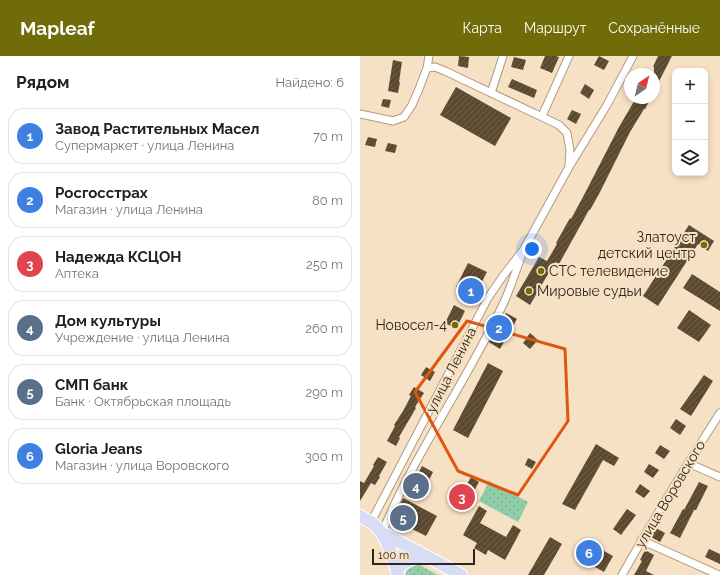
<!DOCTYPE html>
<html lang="ru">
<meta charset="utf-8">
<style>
:root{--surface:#fff;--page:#f2f2f2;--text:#202124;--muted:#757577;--line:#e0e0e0;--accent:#706c0a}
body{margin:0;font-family:Raleway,sans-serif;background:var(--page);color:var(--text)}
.controls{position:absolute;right:12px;top:12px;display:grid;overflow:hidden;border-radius:8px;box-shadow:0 2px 6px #0003}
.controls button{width:36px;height:36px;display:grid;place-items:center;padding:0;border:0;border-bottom:1px solid var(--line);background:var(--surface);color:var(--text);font:20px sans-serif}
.compass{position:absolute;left:264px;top:12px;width:36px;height:36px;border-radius:50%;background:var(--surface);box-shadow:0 2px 6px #0003;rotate:35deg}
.scale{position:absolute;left:12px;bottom:10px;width:103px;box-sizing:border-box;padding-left:4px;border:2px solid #2e261b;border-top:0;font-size:11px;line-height:14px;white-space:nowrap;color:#2e261b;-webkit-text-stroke:3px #f7e1c4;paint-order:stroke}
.you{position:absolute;left:172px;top:193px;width:14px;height:14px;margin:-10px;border:3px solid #fff;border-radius:50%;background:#1a73e8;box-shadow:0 0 0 6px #1a73e833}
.badge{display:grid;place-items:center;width:26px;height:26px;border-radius:50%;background:var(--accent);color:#fff;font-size:13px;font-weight:700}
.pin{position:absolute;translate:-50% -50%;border:2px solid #fff;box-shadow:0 1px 4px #0006}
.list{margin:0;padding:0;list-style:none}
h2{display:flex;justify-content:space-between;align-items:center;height:52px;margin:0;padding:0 16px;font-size:17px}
h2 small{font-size:13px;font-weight:400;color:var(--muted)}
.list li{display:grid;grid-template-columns:26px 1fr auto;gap:12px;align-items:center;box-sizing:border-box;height:56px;margin:0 8px 8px;padding:0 8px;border:1px solid var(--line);border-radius:16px}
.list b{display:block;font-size:15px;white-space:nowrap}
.list p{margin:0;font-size:13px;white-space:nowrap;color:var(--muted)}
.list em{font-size:13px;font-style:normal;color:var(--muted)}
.icon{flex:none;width:22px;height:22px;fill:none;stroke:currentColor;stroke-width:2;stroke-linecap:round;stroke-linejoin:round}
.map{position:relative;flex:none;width:360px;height:519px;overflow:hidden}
header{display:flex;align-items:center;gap:24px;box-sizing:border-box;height:56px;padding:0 20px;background:var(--accent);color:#fff}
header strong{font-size:19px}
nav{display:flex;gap:22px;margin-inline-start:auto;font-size:14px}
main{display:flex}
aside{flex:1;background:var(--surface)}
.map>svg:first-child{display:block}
.park{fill:url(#park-dots)}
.building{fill:url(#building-hatch)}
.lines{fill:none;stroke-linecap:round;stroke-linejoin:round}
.minor-casing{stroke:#ae9a7f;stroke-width:9}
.primary-casing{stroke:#fff;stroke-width:14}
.minor{stroke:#fff;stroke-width:7}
.primary{stroke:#d9dcf5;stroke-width:12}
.marked{fill:none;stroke:#df560d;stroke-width:3;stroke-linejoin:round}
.poi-dot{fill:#706c0a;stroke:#f7e1c4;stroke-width:1.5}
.labels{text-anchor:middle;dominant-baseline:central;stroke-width:4;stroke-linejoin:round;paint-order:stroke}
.poi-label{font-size:14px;fill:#2e261b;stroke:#f7e1c4;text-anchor:end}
.street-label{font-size:14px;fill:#2e261b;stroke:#f7e1c4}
</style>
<header>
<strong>Mapleaf</strong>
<nav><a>Карта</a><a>Маршрут</a><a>Сохранённые</a></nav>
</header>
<main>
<aside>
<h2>Рядом<small>Найдено: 6</small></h2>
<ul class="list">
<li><span class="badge" style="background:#3f7fe0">1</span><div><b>Завод Растительных Масел</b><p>Супермаркет · улица Ленина</p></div><em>70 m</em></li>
<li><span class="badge" style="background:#3f7fe0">2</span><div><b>Росгосстрах</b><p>Магазин · улица Ленина</p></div><em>80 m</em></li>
<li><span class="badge" style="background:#e0444e">3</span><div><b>Надежда КСЦОН</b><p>Аптека</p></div><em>250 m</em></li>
<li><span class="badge" style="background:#5c6f8a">4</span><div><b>Дом культуры</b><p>Учреждение · улица Ленина</p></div><em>260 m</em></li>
<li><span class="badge" style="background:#5c6f8a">5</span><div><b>СМП банк</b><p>Банк · Октябрьская площадь</p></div><em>290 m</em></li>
<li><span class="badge" style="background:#3f7fe0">6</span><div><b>Gloria Jeans</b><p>Магазин · улица Воровского</p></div><em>300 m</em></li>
</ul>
</aside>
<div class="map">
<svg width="360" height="519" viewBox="0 0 360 519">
<defs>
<pattern id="park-dots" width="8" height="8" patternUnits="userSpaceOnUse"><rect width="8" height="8" fill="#8fcea9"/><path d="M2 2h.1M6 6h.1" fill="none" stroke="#7cb191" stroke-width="1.8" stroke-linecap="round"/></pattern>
<pattern id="building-hatch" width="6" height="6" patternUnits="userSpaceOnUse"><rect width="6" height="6" fill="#5b4930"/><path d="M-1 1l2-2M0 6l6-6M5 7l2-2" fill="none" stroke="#6f604c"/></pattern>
</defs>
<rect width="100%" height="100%" fill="#f7e1c4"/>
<!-- park -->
<path class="park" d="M129 425 168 446 158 466 119 445Z
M56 507 78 519H46V513L48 509Z"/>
<!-- building -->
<path class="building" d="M99 0 109 1 108 12 98 10Z
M185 0H196L199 1 192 17 180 12Z
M239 0 249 5 244 14 234 9Z
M298 0H312L294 35V11H293Z
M154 1 166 4 163 14 151 11Z
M33 4 42 6 39 26H40L38 37 28 35Z
M152 23 177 34 174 42 148 31Z
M225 28 234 34 229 43 220 37Z
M96 31 151 62 135 90 80 59Z
M276 42H291L285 53H284L270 76 239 138 230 154H229L199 208 195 206 170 249 156 240 179 201 187 205 197 188 196 187 210 162 211 163 224 139 259 71Z
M23 43 31 44 29 52 21 50Z
M212 54 221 58 216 68 207 63Z
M8 81 17 83 15 91 5 89Z
M28 87 37 89 35 97 25 95Z
M329 169 354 185 348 195 338 188 298 250 283 240Z
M108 207 127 216 114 241 96 231Z
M332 218 360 236V255L323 232Z
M94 249 105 255 96 273 85 267Z
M329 254 351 269 339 286 317 272Z
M146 257 157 263 140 293 129 286Z
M170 277 178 284 170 293 163 287Z
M128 307 143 315 108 382 93 374Z
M66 311 75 316 70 325 61 319Z
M344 319 353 325 331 360 320 353Z
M54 331 64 337 55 351 56 352 39 381 40 382 36 390 27 385 35 370 34 369 43 355 51 340 49 339Z
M316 363 326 370 320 379 310 372Z
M236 388 259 402 254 410 243 404 215 454 202 448Z
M300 389 310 395 304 403 295 397Z
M18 401 27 406 19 420 20 421 15 429 11 427 0 445V425L4 427 14 410 13 409Z
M168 402 176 406 172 413 165 409Z
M289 408 299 414 293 422 284 416Z
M62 410 73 416 61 440 49 434Z
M111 421 119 426 107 448 98 444Z
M339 426 348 430 336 454H334L320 482 310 477 323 453 324 454Z
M280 428 290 435 284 442 275 436Z
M43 442 77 460 66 480 42 468 39 458V451Z
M119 450 127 455 120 467 146 481 153 469 161 474 145 504 128 494 126 499 114 492 117 487 103 479Z
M267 453 276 459 261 479 253 473Z
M296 472 305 477 300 486 291 481Z
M190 481 202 488 184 519H168Z
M228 486 253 500 244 516 219 502Z
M349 493 360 498V508L345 501Z
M285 494 294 499 286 515 294 519H274L282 505 280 504Z"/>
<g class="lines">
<defs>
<path id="minor" d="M67 12 75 11 85 15 199 69 207 77 210 94 209 109
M131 37 143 0
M0 58 33 65 44 61 52 49 59 33 67 12 69 0
M182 60 209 0
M328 407 360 421
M11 466 128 242 143 220 164 193 209 111 247 49 273 0
M22 477C55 396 108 324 145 244 151 230 156 215 161 201
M281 484 359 519
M262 519C293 464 326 410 360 357"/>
<path id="primary" d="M0 460C5 463 12 466 16 470 28 482 33 504 38 519
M22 477 66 500 101 519
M37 514C47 503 52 503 66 500"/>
</defs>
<!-- minor casing -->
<use href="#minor" class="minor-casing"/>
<!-- primary casing -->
<use href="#primary" class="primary-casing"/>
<!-- minor -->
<use href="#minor" class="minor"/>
<!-- primary -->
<use href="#primary" class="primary"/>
</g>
<!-- marked area -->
<path class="marked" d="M107 265 205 293 208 365 158 439 98 415 55 336Z"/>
<!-- markers -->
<g class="poi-dot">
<circle cx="344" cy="189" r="4"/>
<circle cx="181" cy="215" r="4"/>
<circle cx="169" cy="235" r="4"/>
<circle cx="95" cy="269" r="4"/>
</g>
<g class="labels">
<!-- poi labels -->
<g class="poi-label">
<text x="336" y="181">Златоуст<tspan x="336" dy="16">детский центр</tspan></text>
<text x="189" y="215" text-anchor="start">СТС телевидение</text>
<text x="177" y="235" text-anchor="start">Мировые судьи</text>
<text x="87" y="269">Новосел-4</text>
</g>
<!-- street labels -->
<g class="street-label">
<text transform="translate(91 314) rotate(-63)">улица Ленина</text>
<text transform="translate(310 438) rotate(-59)">улица Воровского</text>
</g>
</g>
</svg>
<div class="controls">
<button>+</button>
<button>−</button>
<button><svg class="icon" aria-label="layers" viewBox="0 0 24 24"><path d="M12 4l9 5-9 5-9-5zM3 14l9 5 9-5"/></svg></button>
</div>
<svg class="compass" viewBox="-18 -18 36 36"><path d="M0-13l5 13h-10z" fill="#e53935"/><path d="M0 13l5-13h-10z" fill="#757577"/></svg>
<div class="scale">100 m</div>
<div class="you"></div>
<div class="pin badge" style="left:111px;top:235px;background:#3f7fe0">1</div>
<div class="pin badge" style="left:139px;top:272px;background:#3f7fe0">2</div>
<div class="pin badge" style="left:102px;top:441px;background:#e0444e">3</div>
<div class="pin badge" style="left:56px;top:430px;background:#5c6f8a">4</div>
<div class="pin badge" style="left:43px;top:462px;background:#5c6f8a">5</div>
<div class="pin badge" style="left:229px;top:497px;background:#3f7fe0">6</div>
</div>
</main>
